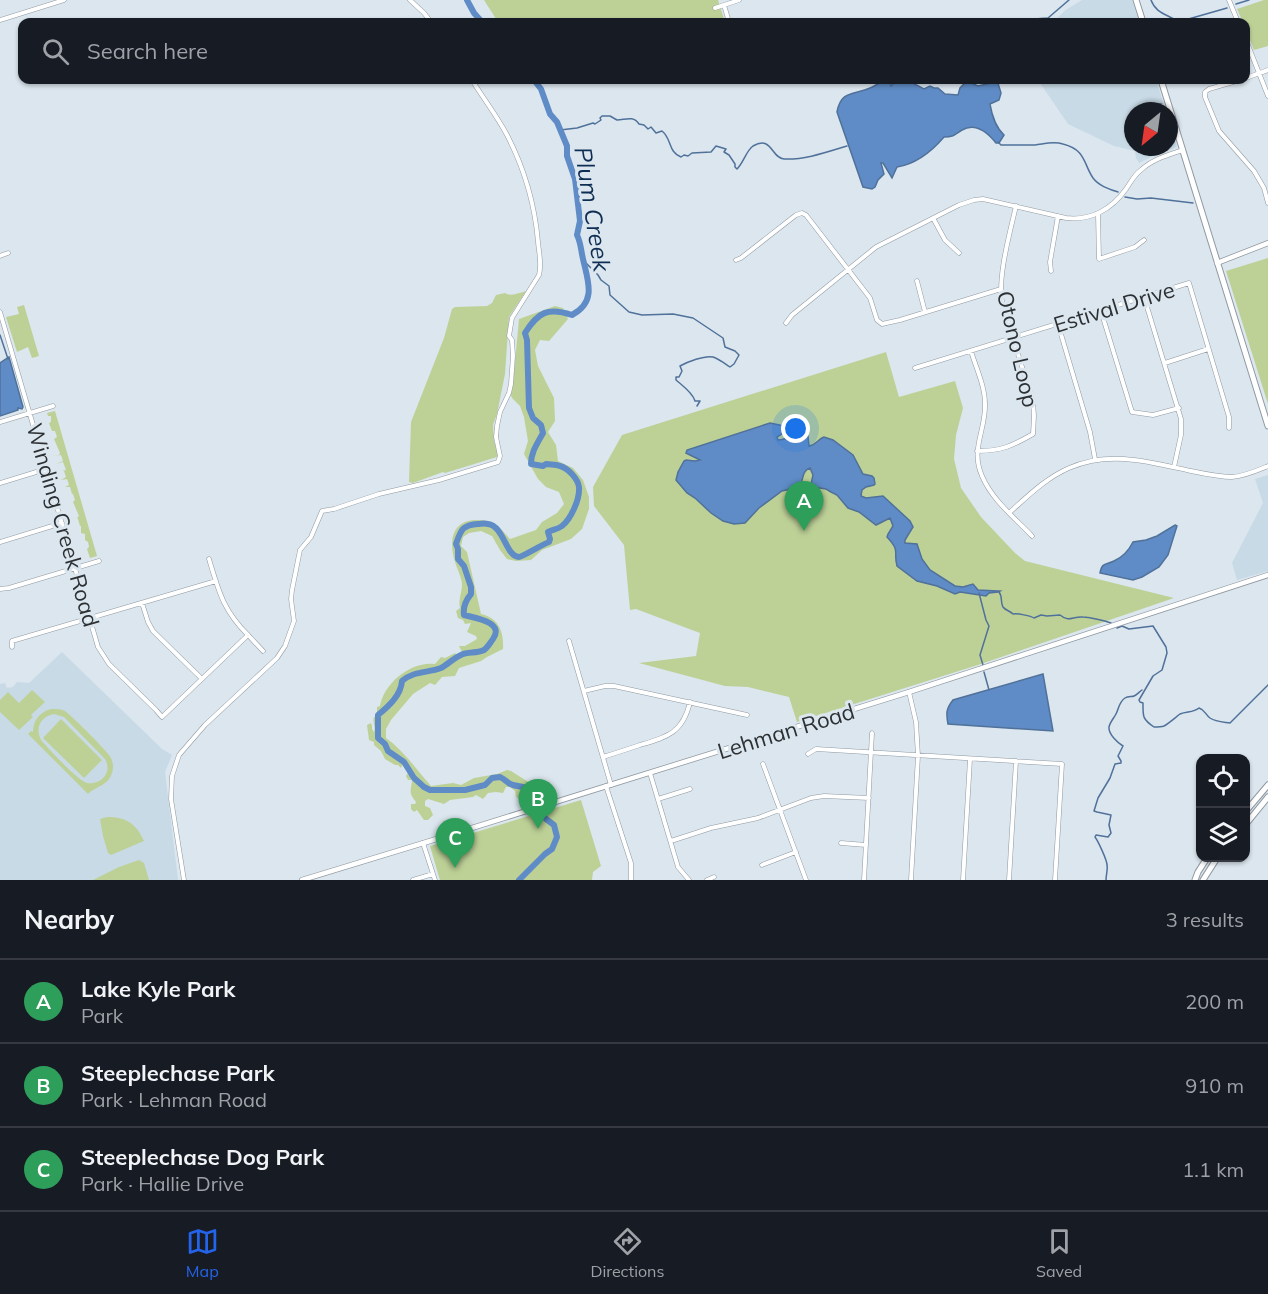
<!DOCTYPE html>
<meta charset="utf-8">
<style>
:root{--surface:#171b24;--page:#242831;--text:#f1f3f6;--muted:#9ea1a6;--line:#363941;--accent:#2563eb}
body{margin:0;font-family:Mulish,sans-serif;background:var(--page);color:var(--text)}
.controls{position:absolute;right:18px;bottom:18px;display:grid;overflow:hidden;border-radius:12px;box-shadow:0 2px 4px #0004}
.controls button{width:54px;height:54px;display:grid;place-items:center;padding:0;border:0;border-bottom:2px solid var(--line);background:var(--surface);color:var(--text);font:30px sans-serif}
.compass{position:absolute;left:1124px;top:102px;width:54px;height:54px;border-radius:50%;background:var(--surface);box-shadow:0 2px 4px #0004;rotate:209deg}
.you{position:absolute;left:796px;top:429px;width:21px;height:21px;margin:-15px;border:4px solid #fff;border-radius:50%;background:#1a73e8;box-shadow:0 0 0 9px #1a73e833}
.badge{display:grid;place-items:center;width:39px;height:39px;border-radius:50%;background:var(--accent);color:#fff;font-size:20px;font-weight:700}
.pin{position:absolute;translate:-50% -50px;filter:drop-shadow(0 2px 3px #0008)}
.pin::after{content:'';position:absolute;top:32px;width:21px;height:18px;background:inherit;clip-path:polygon(0 0,100% 0,50% 100%)}
.list{margin:0;padding:0;list-style:none}
h2{display:flex;justify-content:space-between;align-items:center;height:78px;margin:0;padding:0 24px;font-size:26px}
h2 small{font-size:20px;font-weight:400;color:var(--muted)}
.list li{display:grid;grid-template-columns:39px 1fr auto;gap:18px;align-items:center;box-sizing:border-box;height:84px;padding:0 24px;border-top:2px solid var(--line)}
.list b{display:block;font-size:22px;white-space:nowrap}
.list p{margin:0;font-size:20px;white-space:nowrap;color:var(--muted)}
.list em{font-size:20px;font-style:normal;color:var(--muted)}
.icon{flex:none;width:33px;height:33px;fill:none;stroke:currentColor;stroke-width:2;stroke-linecap:round;stroke-linejoin:round}
.map{position:relative;flex:none;width:1268px;height:880px;overflow:hidden}
.search{position:absolute;background:var(--surface);box-shadow:0 2px 4px #0004;left:18px;right:18px;top:18px;height:66px;display:flex;align-items:center;gap:15px;box-sizing:border-box;padding:0 21px;border-radius:12px;color:var(--muted);font-size:22px}
.sheet{height:330px;background:var(--surface)}
nav{display:flex;justify-content:space-around;align-items:center;box-sizing:border-box;height:84px;border-top:2px solid var(--line);background:var(--surface);font-size:16px;color:var(--muted)}
nav a{display:grid;justify-items:center;gap:3px}
nav .on{color:var(--accent)}
.map>svg:first-child{display:block}
.built{fill:#c8dae6}
.green{fill:#bdd197;fill-rule:evenodd}
.water{fill:#5f8cc6;stroke:#50719a;stroke-width:1.5}
.lines{fill:none;stroke-linecap:round;stroke-linejoin:round}
.stream{stroke:#50719a;stroke-width:1.5}
.river{stroke:#5f8cc6;stroke-width:6}
.minor-casing{stroke:#9099a1;stroke-width:5}
.tertiary-casing{stroke:#9099a1;stroke-width:6}
.secondary-casing{stroke:#9099a1;stroke-width:7}
.minor{stroke:#fff;stroke-width:4}
.tertiary{stroke:#fff;stroke-width:4.5}
.secondary{stroke:#fff;stroke-width:5}
.labels{text-anchor:middle;dominant-baseline:central;stroke-width:6;stroke-linejoin:round;paint-order:stroke}
.street-label{font-size:22px;fill:#2d3134;stroke:#dbe6ee}
.water-label{font-size:24px;font-style:italic;fill:#0e2d53;stroke:#dbe6ee}
</style>
<div class="map">
<svg width="1268" height="880" viewBox="0 0 1268 880">
<rect width="100%" height="100%" fill="#dbe6ee"/>
<!-- built -->
<path class="built" d="M1082 0H1132L1139 22H1054L1064 11Z
M1038 80H1156L1166 111H1133V147H1169V121L1177 147 1153 156 1139 163 1136 158 1135 151 1114 146 1068 124Z
M1268 475V571L1237 580 1232 563 1263 503 1255 479Z
M62 652 162 749 172 755 165 772 178 880H0V684L5 683 7 688 13 687 17 682 29 683Z"/>
<!-- green -->
<path class="green" d="M484 0H718L725 22H498Z
M1264 0H1268V46L1254 50 1246 30V22H1243L1237 9Z
M1268 258V404L1226 271Z
M526 291 509 317 505 374 497 414 493 425 494 441 498 455 497 457 445 473 443 472 413 483 409 482 411 422 444 338 452 309 455 307 487 306 492 303 496 295 505 293C511 297 519 293 526 291Z
M24 305 39 356 32 358 28 347 17 352 6 317 19 314 17 307Z
M555 306 563 308 568 319 549 341 540 340 535 350 538 366 554 398 555 421 548 432 556 445 558 461 573 468 583 480 589 497V509L582 529 571 539 542 550 531 560 516 561 507 559 500 550 492 536 481 531 469 533 463 537 461 546 467 552 481 614C499 618 504 632 503 649L487 657 481 661 459 668 455 676 442 677 435 685 430 683 413 694 391 720 386 729V738C404 751 416 769 431 786L453 783 461 785 474 778 497 774 507 770 511 771 549 795 547 805 530 810 526 803 516 797 515 791 510 787H506L503 793 496 792 488 793 483 799 476 795 473 797 450 800 444 804 428 799 425 801V806L430 808 433 815 428 820H424L417 810 414 812 411 809V804H415L416 802C408 792 411 792 412 780H408L406 776 408 773 406 768 403 764 401 768 398 765H395L385 759 381 751 374 745V742L369 740 367 725 371 723 372 726V729L374 732C376 727 372 722 374 717H377V707L380 706C384 683 411 661 435 664L441 657 445 658 455 653 458 657 463 654 459 646H465L477 639 476 636 467 632 471 623 465 624 463 620 458 618 456 611 460 608C458 599 462 593 462 585 462 578 457 569 455 562 449 543 451 521 475 520 493 519 499 526 510 539L536 530 542 522 557 513 564 504 559 492 546 487 538 479 524 454 528 441 524 417 520 406 513 399 509 393 514 373 519 319Z
M886 352 899 397 955 381 963 408 956 435 954 459 961 488 981 517 1015 553 1025 561 1174 598 978 665 797 722 789 697 748 687 725 686 639 663 696 656 700 633 636 609 630 610 624 545 594 506 593 487 622 435Z
M55 411 97 556 90 558 87 549 89 547 88 542 85 540V534L81 533V526H80L78 519 77 518 79 516 73 502 75 500 73 494H72L70 487H65L69 485 67 479 61 480 66 477 64 471H62L66 470 63 462 56 464 63 461 61 455 53 456 59 455 60 453 54 439 57 437 55 431H52L49 423 51 422V416H48L47 413Z
M32 690 45 702 31 715 33 717 19 730 0 712V700L8 692 19 703Z
M51 709C56 709 61 709 65 711 72 716 104 748 109 755 113 760 114 767 112 773 108 786 96 786 88 794L28 734 31 731 33 732C33 720 40 712 51 709ZM54 714 64 717 105 759C108 765 109 771 104 777 100 782 93 784 87 783 77 780 49 749 41 740 35 728 40 717 54 714Z
M61 719 102 760 84 778 43 738Z
M581 800 601 866 593 872 592 880H440L430 846Z
M107 817C125 816 137 824 144 841L111 855 108 853 103 836 100 819Z
M139 860 144 863 149 880H93L119 867Z"/>
<!-- water -->
<path class="water" d="M889 80 891 86 896 81 907 80 924 89 930 86 934 88H938L945 94 958 95 960 88 967 81 978 86 991 83 992 80H997L1001 93 999 100 990 104C992 116 995 126 1004 135L999 143H996C988 133 976 122 962 130 954 135 954 137 944 137 932 151 916 164 897 167L892 178 883 163H881L884 174 878 180 875 187 872 189 863 187 837 112C841 90 854 95 870 88 877 85 881 81 889 80Z
M9 357 23 407 22 409 18 408V410L0 416V363Z
M770 423 784 426 787 429 785 432 777 437 778 440C790 440 792 431 805 433L808 436 809 446C816 445 818 439 824 437L833 440 853 455 863 474 872 476 874 478 875 484 874 485 866 487 862 490 861 496 866 498 883 496 910 521 913 527 905 540V543L917 544 922 559 930 570 955 586 963 587 973 584 978 590 1000 591 998 592 989 593 986 596 960 592 955 594 937 586 917 581 897 566C893 551 901 552 887 537L888 534 893 526 890 518 876 525 859 512 848 508 837 495 831 492 826 489 813 487 811 484 813 475 810 468C801 471 804 481 799 487L782 491 759 508 745 523 734 524 723 521 711 513 695 498 687 493 676 480 678 472 684 461 686 460 695 461 700 460 686 453 687 450Z
M1175 525 1177 526 1168 555 1159 567 1142 577 1133 580 1100 573C1102 562 1106 565 1114 561 1123 557 1129 550 1133 542L1146 540 1157 536Z
M1043 674 1053 731 948 724C946 713 946 709 953 700Z"/>
<g class="lines">
<!-- stream -->
<path class="stream" d="M1151 0C1156 14 1168 14 1178 22L1227 8
M1236 4 1249 0
M1016 22 1020 20 1048 18 1069 0
M560 130 577 128 593 123 595 124 601 120 600 118 602 116H610L617 120C625 120 633 115 639 124L644 125 648 129 651 127 656 133 662 131C672 139 668 152 681 157L684 155 688 156 692 153 711 152 716 146 726 149 724 152 729 155 735 164V167L737 169C744 162 746 151 753 146 772 135 771 158 784 159 805 160 827 152 847 146
M998 142 1001 145C1012 145 1024 145 1035 145 1044 144 1053 141 1063 144 1086 150 1083 163 1093 178 1099 186 1109 189 1118 192
M1125 197 1137 199 1151 198 1193 203
M583 260 598 275 601 280 609 286 610 295 629 312 642 315 673 314 693 318 723 338 725 347 735 351 739 355 734 364 730 367C724 363 719 359 713 357 705 355 687 362 680 366L682 371 679 377H676V380C683 386 693 393 695 401H700L697 406
M0 335 8 359
M999 592C1003 597 1000 602 1003 607 1005 610 1010 611 1013 614 1017 613 1031 616 1034 618L1041 615 1047 616 1060 615C1070 623 1072 616 1083 617 1088 617 1106 621 1111 623
M979 593 986 620 989 626 980 655 983 665
M1117 628 1122 626 1129 629 1153 626 1166 647 1167 653 1162 670 1153 676 1139 700 1140 702 1143 703C1143 716 1142 719 1154 727 1156 727 1161 727 1164 726 1168 724 1176 717 1180 714 1187 711 1193 713 1199 708 1205 710 1205 714 1210 718 1216 722 1224 722 1230 723L1268 685
M984 672 989 690
M1106 880C1106 875 1108 869 1107 865 1107 860 1098 841 1095 837L1096 835 1108 837 1111 833 1109 825 1111 815 1097 812 1094 811 1098 798 1110 778 1115 764 1121 763V761L1118 756 1123 746C1118 743 1108 734 1109 727 1110 722 1114 718 1116 714 1119 708 1119 702 1125 698 1128 696 1132 697 1134 696 1137 695 1139 692 1142 690"/>
<!-- river -->
<path class="river" d="M467 0 474 13 482 22
M534 80 541 89 550 114 557 122 567 146V156L575 179 580 221 577 235C581 243 581 251 583 259 588 281 597 302 572 315 548 307 538 312 525 333L527 340 529 408 533 418 541 425 543 433C537 444 531 452 531 464L543 466 546 464C551 465 555 464 560 466 568 468 578 479 579 487 580 499 571 519 562 526 558 529 552 530 548 532L550 539 549 542C543 544 522 557 519 557 506 557 504 526 488 524 484 523 481 524 478 524 462 525 461 530 456 544L458 549V559L464 566 471 587V594C466 600 463 608 464 615 475 618 505 622 493 639 490 643 488 647 484 650 476 654 468 651 461 655 454 658 448 664 441 668 428 673 413 671 402 681 401 695 389 706 378 715V738L385 744 388 751 404 762 414 778 424 787 430 790H465L485 785 492 778 500 777C505 779 508 784 513 785 525 788 533 786 534 801L540 803
M519 880 545 854 552 849 557 837 554 825 546 819 543 815"/>
<defs>
<path id="minor" d="M410 0 424 13 431 22
M1229 0 1238 22
M715 8 724 5
M0 20 64 0
M729 22 724 5 739 0
M1246 40 1268 96
M1246 78 1268 70
M1240 80 1209 89 1205 92V97L1219 131 1254 171 1264 188 1268 203
M1098 214 1099 259 1135 247 1144 240
M933 218 945 240 959 253
M0 256 8 253
M736 260 741 258 796 215 802 213 806 215 870 298 877 320 882 324 900 320 1001 289
M1051 271 1050 262 1058 216
M917 281 925 312
M1144 297 1181 419V435L1174 467
M1101 311 1132 412 1153 415 1179 408
M0 312 98 647 109 664 156 710 162 717 248 635C223 610 219 592 209 559
M786 323 792 315 876 247 959 205 974 200 983 199 1066 218C1091 221 1112 209 1126 189 1131 182 1134 175 1141 170 1153 159 1168 155 1183 150
M1058 324 1090 432 1095 459
M971 351C976 368 985 386 985 404 986 430 970 449 982 476 992 500 1015 518 1032 536
M1165 363 1208 349
M915 368 1189 283 1229 417V428
M0 422 53 406
M977 451C1002 451 1012 446 1033 434L1034 416 1033 402 1003 306C996 282 1010 232 1016 206
M0 483 46 469
M1010 512C1028 496 1046 478 1069 468 1110 450 1150 462 1191 471 1205 474 1218 477 1232 477 1245 476 1256 471 1268 466
M0 542 62 523
M0 589 9 588 99 561
M142 603 148 622 153 631 202 679
M248 635 263 651
M569 641 611 785
M12 647V641L216 581
M584 691 605 686H614L747 715
M909 692 916 722 918 756 911 880
M808 754 816 749 1062 764 1055 880
M603 757C616 753 628 749 640 745 667 737 683 733 690 702
M763 764 806 880
M650 773 678 867 689 880
M606 786 631 863V880
M658 799 690 789
M671 841 711 828 758 818 811 798 824 796 869 798
M423 843 435 880
M841 843 866 845
M762 865 796 852
M184 880 171 799 172 776 179 755 205 725 277 658 285 646 294 621 291 599 292 590 300 550 311 537 322 511 334 509 379 494 439 480 498 462 500 456 496 437 497 426 500 412 509 393 511 384 513 356 512 340 509 336 512 318 539 275C542 265 539 253 538 242 535 206 524 168 507 135 497 116 483 98 472 80
M413 880 433 874
M707 880 714 877
M864 880 872 733
M963 880 970 759
M1009 880 1016 761"/>
<path id="tertiary" d="M1217 263 1268 243
M302 880 430 841 909 692 1268 575"/>
<path id="secondary" d="M1136 0 1143 22
M1161 80 1268 426
M1246 811 1268 785
M1246 824 1268 797
M1195 880 1198 872 1207 858
M1203 880 1217 858"/>
</defs>
<!-- minor casing -->
<use href="#minor" class="minor-casing"/>
<!-- tertiary casing -->
<use href="#tertiary" class="tertiary-casing"/>
<!-- secondary casing -->
<use href="#secondary" class="secondary-casing"/>
<!-- minor -->
<use href="#minor" class="minor"/>
<!-- tertiary -->
<use href="#tertiary" class="tertiary"/>
<!-- secondary -->
<use href="#secondary" class="secondary"/>
</g>
<g class="labels">
<!-- street labels -->
<g class="street-label">
<text transform="translate(1114 307) rotate(-17)">Estival Drive</text>
<text transform="translate(1018 349) rotate(77)">Otono Loop</text>
<text transform="translate(63 525) rotate(74)">Winding Creek Road</text>
<text transform="translate(786 731) rotate(-17)">Lehman Road</text>
</g>
<!-- water labels -->
<g class="water-label">
<text transform="translate(593 209) rotate(81)">Plum Creek</text>
</g>
</g>
</svg>
<div class="controls">
<button><svg class="icon" aria-label="locate" viewBox="0 0 24 24"><circle cx="12" cy="12" r="6"/><path d="M12 2v4M12 18v4M2 12h4M18 12h4"/></svg></button>
<button><svg class="icon" aria-label="layers" viewBox="0 0 24 24"><path d="M12 4l9 5-9 5-9-5zM3 14l9 5 9-5"/></svg></button>
</div>
<svg class="compass" viewBox="-18 -18 36 36"><path d="M0-13l5 13h-10z" fill="#e53935"/><path d="M0 13l5-13h-10z" fill="#9ea1a6"/></svg>
<div class="you"></div>
<div class="pin badge" style="left:804px;top:531px;background:#2e9e5b">A</div>
<div class="pin badge" style="left:538px;top:829px;background:#2e9e5b">B</div>
<div class="pin badge" style="left:455px;top:868px;background:#2e9e5b">C</div>
<div class="search"><svg class="icon" aria-label="search" viewBox="0 0 24 24"><circle cx="10" cy="10" r="6"/><path d="M15 15l6 6"/></svg>Search here</div>
</div>
<section class="sheet">
<h2>Nearby<small>3 results</small></h2>
<ul class="list">
<li><span class="badge" style="background:#2e9e5b">A</span><div><b>Lake Kyle Park</b><p>Park</p></div><em>200 m</em></li>
<li><span class="badge" style="background:#2e9e5b">B</span><div><b>Steeplechase Park</b><p>Park · Lehman Road</p></div><em>910 m</em></li>
<li><span class="badge" style="background:#2e9e5b">C</span><div><b>Steeplechase Dog Park</b><p>Park · Hallie Drive</p></div><em>1.1 km</em></li>
</ul>
</section>
<nav>
<a class="on"><svg class="icon" aria-label="map" viewBox="0 0 24 24"><path d="M3 6l6-2 6 2 6-2v14l-6 2-6-2-6 2zM9 4v14M15 6v14"/></svg>Map</a>
<a><svg class="icon" aria-label="directions" viewBox="0 0 24 24"><path d="M12 3l9 9-9 9-9-9zM9 14v-3h6M13 9l2 2-2 2"/></svg>Directions</a>
<a><svg class="icon" aria-label="saved" viewBox="0 0 24 24"><path d="M7 4h10v16l-5-4-5 4z"/></svg>Saved</a>
</nav>
